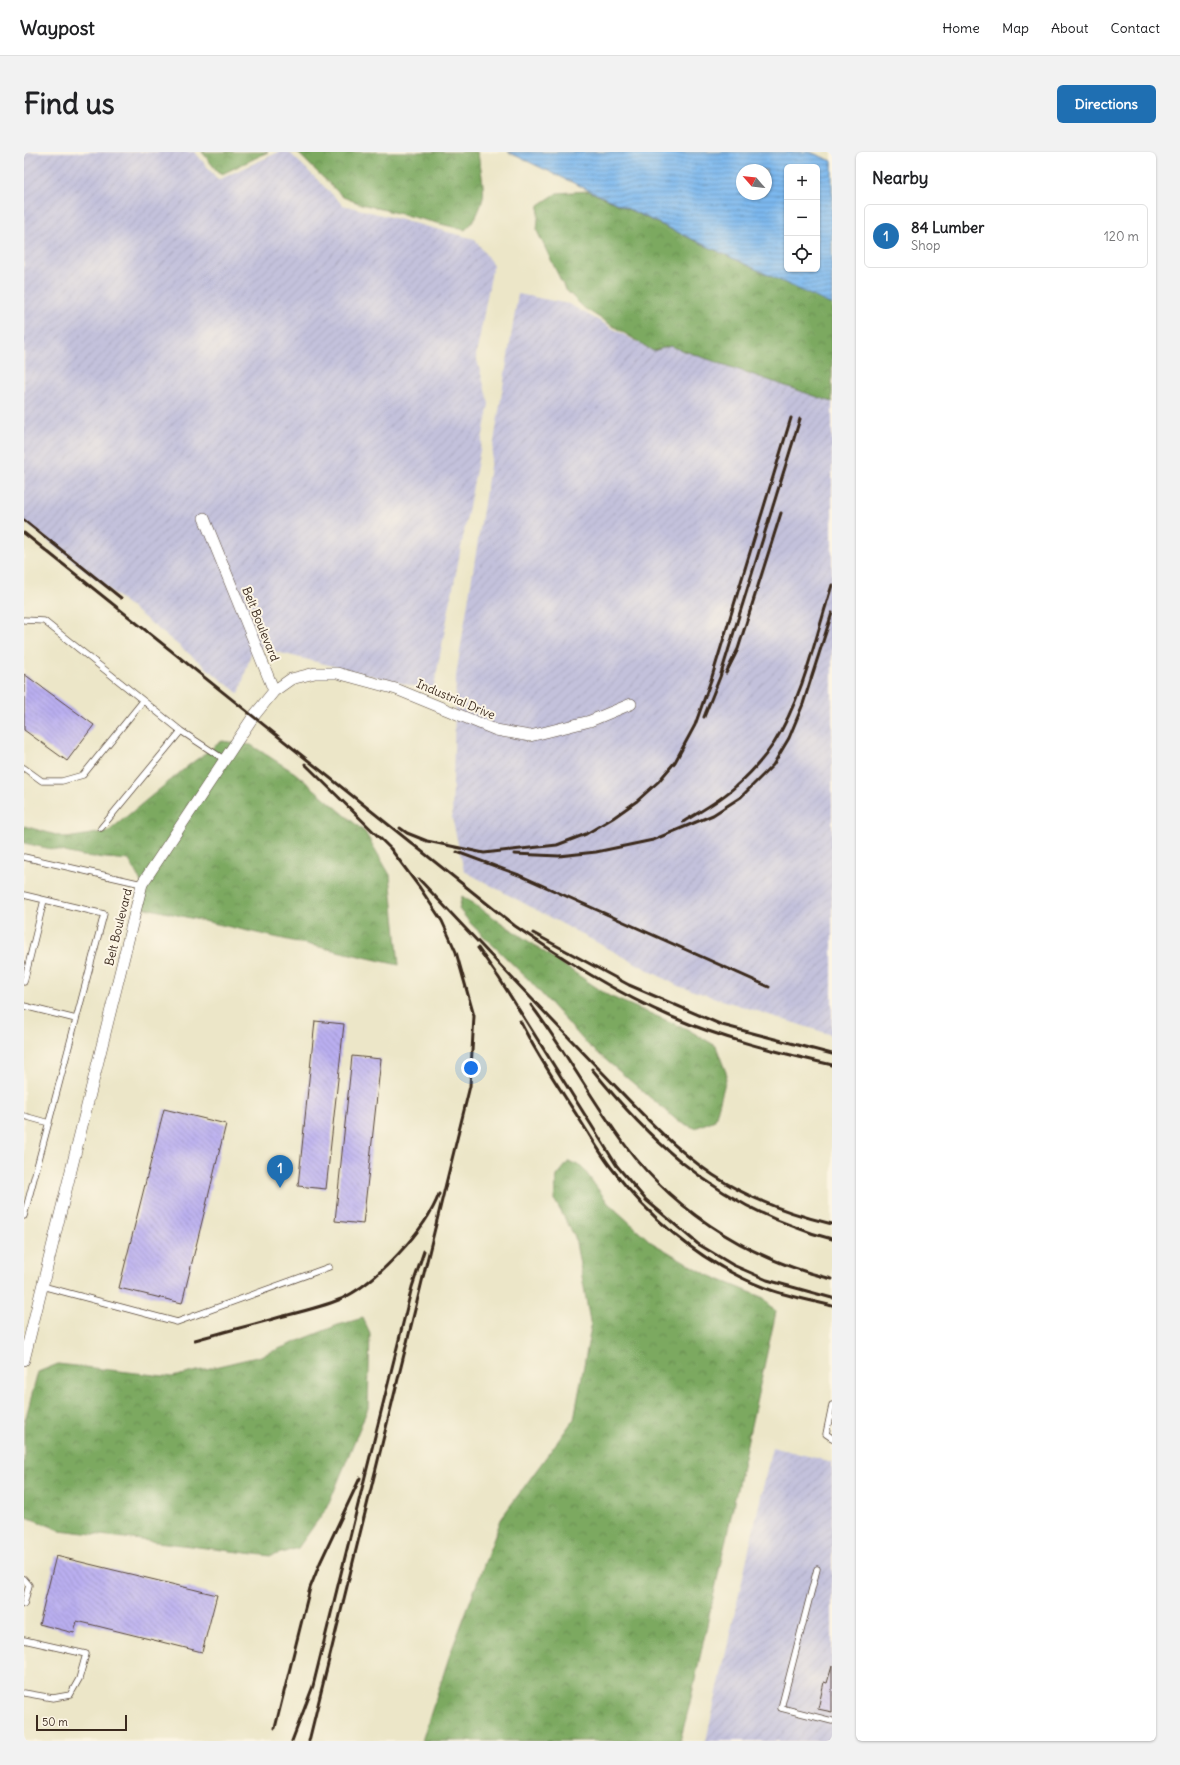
<!DOCTYPE html>
<meta charset="utf-8">
<style>
:root{--surface:#fff;--page:#f2f2f2;--text:#202124;--muted:#757577;--line:#e0e0e0;--accent:#1f6fb2}
body{margin:0;font-family:Delius,sans-serif;background:var(--page);color:var(--text)}
.controls{position:absolute;right:12px;top:12px;display:grid;overflow:hidden;border-radius:6px;box-shadow:0 1px 3px #0004}
.controls button{width:36px;height:36px;display:grid;place-items:center;padding:0;border:0;border-bottom:1px solid var(--line);background:var(--surface);color:var(--text);font:20px sans-serif}
.compass{position:absolute;left:712px;top:12px;width:36px;height:36px;border-radius:50%;background:var(--surface);box-shadow:0 1px 3px #0004;rotate:298deg}
.scale{position:absolute;left:12px;bottom:10px;width:91px;box-sizing:border-box;padding-left:4px;border:2px solid #3b2a1e;border-top:0;font-size:11px;line-height:14px;white-space:nowrap;color:#3b2a1e;-webkit-text-stroke:3px #fcf5e5;paint-order:stroke}
.you{position:absolute;left:447px;top:916px;width:14px;height:14px;margin:-10px;border:3px solid #fff;border-radius:50%;background:#1a73e8;box-shadow:0 0 0 6px #1a73e833}
.badge{display:grid;place-items:center;width:26px;height:26px;border-radius:50%;background:var(--accent);color:#fff;font-size:13px;font-weight:700}
.pin{position:absolute;translate:-50% -33px;filter:drop-shadow(0 1px 2px #0008)}
.pin::after{content:'';position:absolute;top:21px;width:14px;height:12px;background:inherit;clip-path:polygon(0 0,100% 0,50% 100%)}
.list{margin:0;padding:0;list-style:none}
h2{display:flex;justify-content:space-between;align-items:center;height:52px;margin:0;padding:0 16px;font-size:17px}
h2 small{font-size:13px;font-weight:400;color:var(--muted)}
.list li{display:grid;grid-template-columns:26px 1fr auto;gap:12px;align-items:center;box-sizing:border-box;height:64px;margin:0 8px 8px;padding:0 8px;border:1px solid var(--line);border-radius:6px}
.list b{display:block;font-size:15px;white-space:nowrap}
.list p{margin:0;font-size:13px;white-space:nowrap;color:var(--muted)}
.list em{font-size:13px;font-style:normal;color:var(--muted)}
.icon{flex:none;width:22px;height:22px;fill:none;stroke:currentColor;stroke-width:2;stroke-linecap:round;stroke-linejoin:round}
.map{position:relative;flex:none;width:808px;height:1589px;overflow:hidden;border-radius:6px}
header{display:flex;align-items:center;gap:24px;box-sizing:border-box;height:56px;padding:0 20px;background:var(--surface);border-bottom:1px solid var(--line)}
header strong{font-size:19px}
nav{display:flex;gap:22px;margin-inline-start:auto;font-size:14px}
.intro{display:flex;align-items:center;justify-content:space-between;box-sizing:border-box;height:96px;padding:0 24px}
h1{margin:0;font-size:28px}
.button{padding:10px 18px;border-radius:6px;background:var(--accent);color:#fff;font-size:14px;font-weight:700}
main{display:flex;gap:24px;padding:0 24px}
aside{flex:1;background:var(--surface);border-radius:6px;box-shadow:0 1px 3px #0004}
.map>svg:first-child{display:block}
.industrial{fill:url(#industrial-furrows)}
.forest{fill:url(#forest-crowns);stroke:#5c6a40}
.water{fill:url(#water-rules);stroke:#5c7186;fill-rule:evenodd}
.building{fill:url(#building-back-hatch)}
.lines{fill:none;stroke-linecap:round;stroke-linejoin:round}
.lane-casing{stroke:#564638;stroke-width:7}
.street-casing{stroke:#564638;stroke-width:12}
.lane{stroke:#fff;stroke-width:5.5}
.street{stroke:#fff;stroke-width:11}
.rail{stroke:#3b2a1e;stroke-width:3}
.labels{text-anchor:middle;dominant-baseline:central;stroke-width:4;stroke-linejoin:round;paint-order:stroke}
.street-label{font-size:12px;fill:#3b2a1e;stroke:#fcf5e5}
</style>
<header>
<strong>Waypost</strong>
<nav><a>Home</a><a>Map</a><a>About</a><a>Contact</a></nav>
</header>
<div class="intro"><h1>Find us</h1><a class="button">Directions</a></div>
<main>
<div class="map">
<svg width="808" height="1589" viewBox="0 0 808 1589">
<defs>
<pattern id="industrial-furrows" width="10" height="10" patternUnits="userSpaceOnUse"><rect width="10" height="10" fill="#c3c1db"/><path d="M-1 1l2-2M0 10L10 0M9 11l2-2" fill="none" stroke="#a8a6bc"/></pattern>
<pattern id="forest-crowns" width="20" height="18" patternUnits="userSpaceOnUse"><rect width="20" height="18" fill="#7ca961"/><path d="M2 6a3 3 0 1 1 6 0M12 15a3 3 0 1 1 6 0" fill="none" stroke="#678a4f"/></pattern>
<pattern id="water-rules" width="6" height="5" patternUnits="userSpaceOnUse"><rect width="6" height="5" fill="#7cb8ee"/><path d="M0 2.5h6" fill="none" stroke="#6796c0"/></pattern>
<pattern id="building-back-hatch" width="6" height="6" patternUnits="userSpaceOnUse"><rect width="6" height="6" fill="#baaff0"/><path d="M-1 5l2 2M0 0l6 6M5-1l2 2" fill="none" stroke="#988fc2"/></pattern>
</defs>
<rect width="100%" height="100%" fill="#fcf5e5"/>
<filter id="ink" filterUnits="userSpaceOnUse"><feTurbulence type="fractalNoise" baseFrequency=".025" numOctaves="2"/><feDisplacementMap in="SourceGraphic" scale="8" xChannelSelector="R" yChannelSelector="G"/><feConvolveMatrix kernelMatrix="1 2 1 2 8 2 1 2 1" color-interpolation-filters="sRGB"/></filter>
<filter id="wash" filterUnits="userSpaceOnUse"><feTurbulence type="fractalNoise" baseFrequency=".012" numOctaves="4" result="noise"/><feDisplacementMap in="SourceGraphic" scale="16" xChannelSelector="R" yChannelSelector="G"/><feGaussianBlur stdDeviation="0.9" result="paint"/><feColorMatrix in="noise" values="0 0 0 0 0 0 0 0 0 0 0 0 0 0 0 0 0 1.4 0 .05"/><feComposite in="paint" operator="in"/></filter>
<g filter="url(#wash)">
<rect width="100%" height="100%" fill="#ece6c8"/>
<!-- industrial -->
<path class="industrial" d="M0 0H171L194 28 255 0H265L319 53 451 87 469 113 452 204 465 252 409 539 229 494 215 542 0 369Z
M494 142 545 152 629 199 646 194 808 250V883L654 834 440 719 428 665 432 524Z
M748 1295 808 1310V1589H682Z"/>
<!-- forest -->
<path class="forest" d="M178 0H244L198 22 193 19Z
M273 0H453C456 8 461 39 459 46 456 58 450 71 441 78L337 52 319 45Z
M565 39 808 153V250L646 194 629 199 560 156 541 137 513 79 515 53 533 41Z
M198 589 227 593 271 621 341 680 366 723 375 813 113 754 118 732 105 708 59 704 0 691V674L43 686 85 679 165 613Z
M438 744 585 844 663 877 692 894 703 923 691 968 671 976 655 970 562 891 506 829 447 772 435 757Z
M545 1009 558 1015 584 1051 627 1090 682 1122 740 1146 752 1160 665 1555 656 1589H398L425 1505 478 1365 550 1267 567 1175 551 1085 530 1047 533 1024Z
M339 1166 346 1181 344 1256 304 1354 274 1396 247 1404 36 1378 0 1364V1272L14 1220 34 1212 148 1225 237 1204 314 1173Z"/>
<!-- water -->
<path class="water" d="M484 0H786L808 9V153ZM763 15H793V117H763ZM718 18H742V42H718Z"/>
<g id="blocks">
<!-- building -->
<path class="building" d="M0 522 70 573 43 609 0 578Z
M291 869 320 872 302 1037 274 1034Z
M328 904 357 907 339 1072 311 1069Z
M140 957 202 972 158 1151 95 1136Z
M32 1404 193 1443 178 1500 53 1469 50 1481 15 1472Z
M808 1514V1560L794 1557 800 1530 803 1531Z"/>
</g>
</g>
<g filter="url(#ink)">
<use href="#blocks" fill-opacity="0" stroke="#564638" stroke-width="1"/>
<g class="lines">
<defs>
<path id="lane" d="M0 468 20 469 157 579 201 608
M0 616 18 629H38L59 623 119 549
M77 676 157 579
M0 705 118 732
M0 743 80 762 0 1064
M0 830 20 748
M0 854 52 867
M0 964 25 971
M18 1134 153 1170 305 1115
M808 1253 802 1282 808 1286
M793 1417 757 1556 808 1569
M0 1427 5 1433 0 1452
M0 1488 62 1502 55 1527 46 1543 29 1546 0 1541"/>
<path id="street" d="M250 539 267 527 291 521H313L372 537 472 578 506 584 566 569 607 552
M0 1208 118 732 229 565 250 539 180 366"/>
</defs>
<!-- lane casing -->
<use href="#lane" class="lane-casing"/>
<!-- street casing -->
<use href="#street" class="street-casing"/>
<!-- lane -->
<use href="#lane" class="lane"/>
<!-- street -->
<use href="#street" class="street"/>
<!-- rail -->
<path class="rail" d="M0 368 97 446
M0 381 491 774C541 808 592 841 648 865 699 887 754 900 808 913
M702 521 714 497 757 361
M680 565 696 525 776 267
M281 612 369 699
M659 670C677 659 696 649 712 634 726 622 740 606 750 591 779 545 792 484 808 433
M376 676 383 681 403 689 460 701 533 693 562 682 589 666 613 649 634 630 651 610 671 573 687 528 767 266
M433 700 495 723 745 835
M490 702 535 704 572 700 629 688 689 663 717 645 749 613 765 586 779 552 808 461
M395 727C454 790 513 853 574 916 610 953 645 993 689 1023 725 1047 766 1062 808 1072
M509 781 605 833 698 873 808 902
M454 796 475 826 593 1014 622 1048 674 1092 709 1113 743 1128 808 1146
M507 853C538 894 562 938 591 979 642 1054 720 1106 808 1127
M496 869C513 903 534 934 554 965 566 983 576 1002 589 1018 629 1070 680 1112 741 1136 762 1144 786 1148 808 1154
M568 917C624 987 685 1044 771 1075 783 1080 795 1084 808 1087
M171 1188C199 1180 228 1173 256 1165 276 1160 298 1155 317 1147 352 1131 402 1078 415 1042
M251 1576 286 1436 296 1411 336 1326
M268 1589 289 1534 388 1135 400 1099
M285 1589 446 934 450 864 432 800 418 769 396 736 366 696"/>
</g>
</g>
<g class="labels">
<!-- street labels -->
<g class="street-label">
<text transform="translate(237 472) rotate(68)">Belt Boulevard</text>
<text transform="translate(432 547) rotate(23)">Industrial Drive</text>
<text transform="translate(94 775) rotate(-76)">Belt Boulevard</text>
</g>
</g>
</svg>
<div class="controls">
<button>+</button>
<button>−</button>
<button><svg class="icon" aria-label="locate" viewBox="0 0 24 24"><circle cx="12" cy="12" r="6"/><path d="M12 2v4M12 18v4M2 12h4M18 12h4"/></svg></button>
</div>
<svg class="compass" viewBox="-18 -18 36 36"><path d="M0-13l5 13h-10z" fill="#e53935"/><path d="M0 13l5-13h-10z" fill="#757577"/></svg>
<div class="scale">50 m</div>
<div class="you"></div>
<div class="pin badge" style="left:256px;top:1036px">1</div>
</div>
<aside>
<h2>Nearby<small></small></h2>
<ul class="list">
<li><span class="badge">1</span><div><b>84 Lumber</b><p>Shop</p></div><em>120 m</em></li>
</ul>
</aside>
</main>
